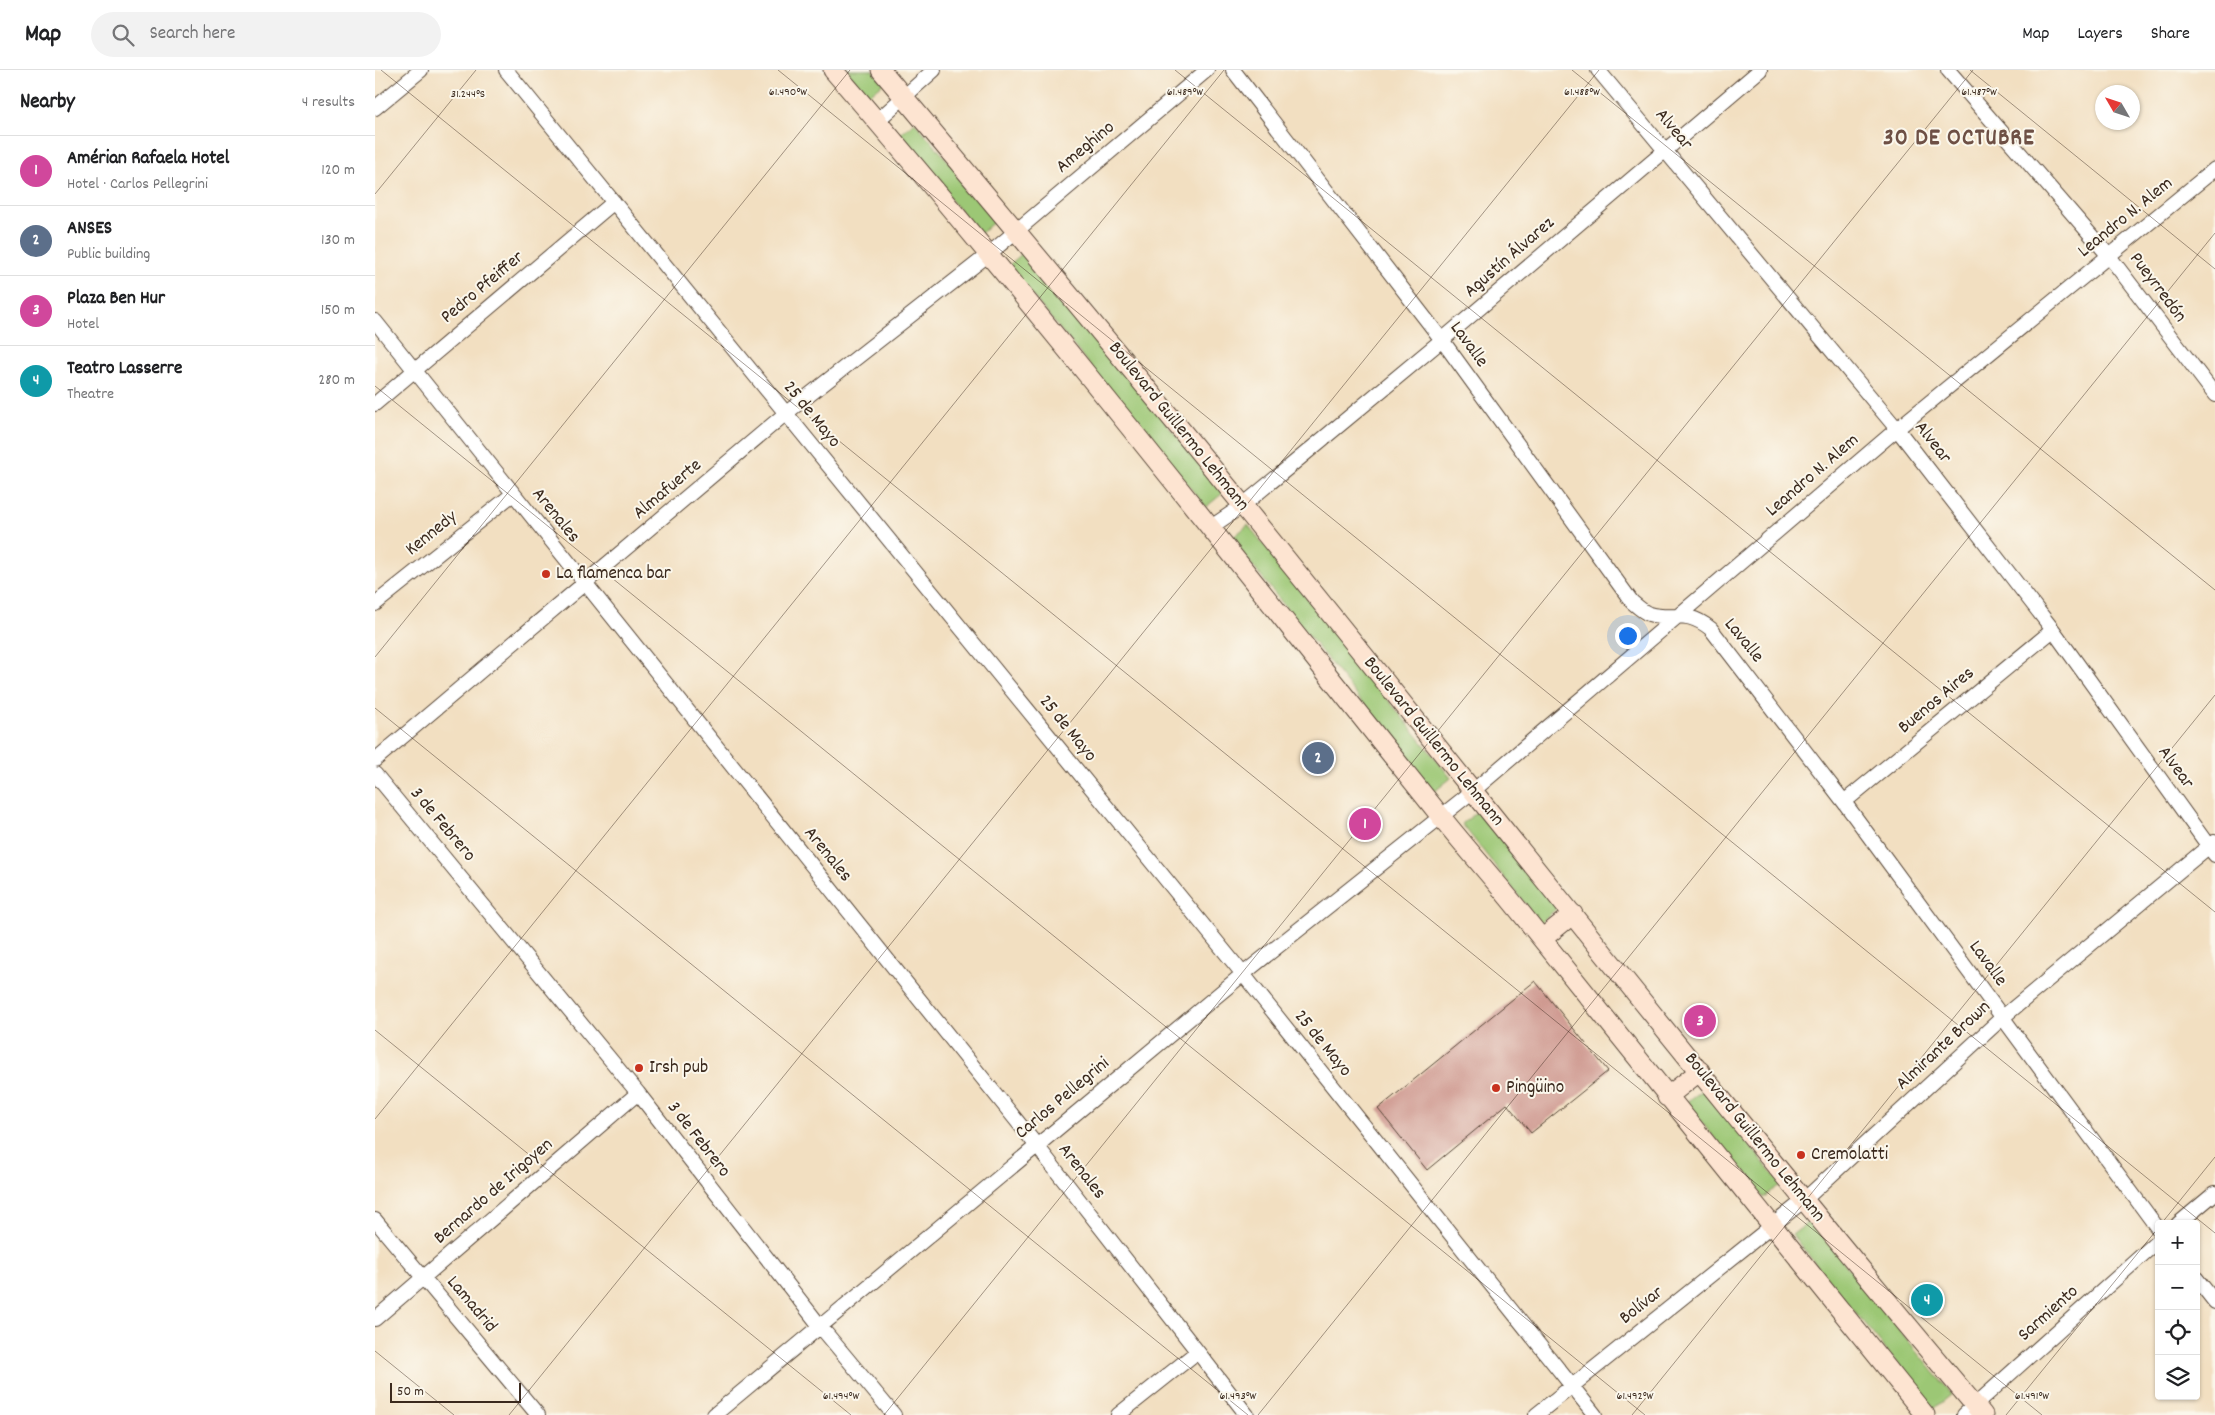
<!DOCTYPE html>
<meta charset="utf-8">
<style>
:root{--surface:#fff;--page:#f2f2f2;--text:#202124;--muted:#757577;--line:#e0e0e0;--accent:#db2777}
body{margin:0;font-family:Dekko,sans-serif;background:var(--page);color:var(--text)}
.controls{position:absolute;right:15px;bottom:15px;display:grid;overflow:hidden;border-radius:5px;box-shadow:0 1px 4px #0004}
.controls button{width:45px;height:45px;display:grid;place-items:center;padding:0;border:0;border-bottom:1px solid var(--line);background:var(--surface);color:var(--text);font:25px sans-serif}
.compass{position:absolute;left:1720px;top:15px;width:45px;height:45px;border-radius:50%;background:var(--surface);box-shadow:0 1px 4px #0004;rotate:309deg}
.scale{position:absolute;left:15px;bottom:12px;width:131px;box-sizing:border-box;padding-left:5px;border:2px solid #3b2a1e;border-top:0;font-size:14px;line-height:18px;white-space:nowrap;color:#3b2a1e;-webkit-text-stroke:4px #fbf7ec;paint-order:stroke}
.you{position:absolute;left:1252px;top:565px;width:18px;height:18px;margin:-12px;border:4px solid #fff;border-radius:50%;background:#1a73e8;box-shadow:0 0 0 8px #1a73e833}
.badge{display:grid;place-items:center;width:32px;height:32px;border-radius:50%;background:var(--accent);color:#fff;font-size:16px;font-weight:700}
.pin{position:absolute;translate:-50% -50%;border:2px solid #fff;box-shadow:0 1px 5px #0006}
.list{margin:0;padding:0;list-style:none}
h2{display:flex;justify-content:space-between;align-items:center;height:65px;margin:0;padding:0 20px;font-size:21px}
h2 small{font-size:16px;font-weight:400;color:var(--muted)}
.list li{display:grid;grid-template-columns:32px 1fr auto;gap:15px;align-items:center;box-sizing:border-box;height:70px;padding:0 20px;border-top:1px solid var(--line)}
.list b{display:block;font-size:19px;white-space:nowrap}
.list p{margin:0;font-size:16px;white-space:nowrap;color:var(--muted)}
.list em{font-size:16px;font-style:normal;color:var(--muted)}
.icon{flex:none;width:28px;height:28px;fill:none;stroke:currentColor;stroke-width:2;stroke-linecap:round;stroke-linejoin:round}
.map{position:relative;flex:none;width:1840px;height:1345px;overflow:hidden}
header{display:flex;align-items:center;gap:30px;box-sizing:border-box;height:70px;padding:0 25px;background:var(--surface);border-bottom:1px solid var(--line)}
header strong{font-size:24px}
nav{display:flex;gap:28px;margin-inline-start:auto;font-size:18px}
.search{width:350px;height:45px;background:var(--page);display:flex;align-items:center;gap:12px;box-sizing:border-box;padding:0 18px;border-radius:28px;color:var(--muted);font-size:19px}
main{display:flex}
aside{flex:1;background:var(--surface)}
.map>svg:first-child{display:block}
.green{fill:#9cc774;stroke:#6c7849}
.building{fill:#ce978e}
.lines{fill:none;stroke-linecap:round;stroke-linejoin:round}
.street-casing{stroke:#564536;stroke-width:16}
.secondary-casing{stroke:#564536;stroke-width:21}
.street{stroke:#fff;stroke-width:14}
.secondary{stroke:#fde4d1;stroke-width:19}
.ticks{fill:none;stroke:#3b2a1e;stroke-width:1;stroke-opacity:0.45}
.poi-dot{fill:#c8321e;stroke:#fbf7ec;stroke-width:2}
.labels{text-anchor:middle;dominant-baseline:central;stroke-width:4;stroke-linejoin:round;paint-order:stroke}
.street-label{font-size:19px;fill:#3b2a1e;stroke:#fbf7ec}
.poi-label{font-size:19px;fill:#3b2a1e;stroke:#fbf7ec;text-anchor:start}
.district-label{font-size:24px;font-weight:bold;letter-spacing:1px;fill:#6e5045;stroke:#fbf7ec}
.ticks-label{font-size:12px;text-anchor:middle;fill:#3b2a1e;stroke:#fbf7ec;stroke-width:4;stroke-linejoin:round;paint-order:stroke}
</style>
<header>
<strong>Map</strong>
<div class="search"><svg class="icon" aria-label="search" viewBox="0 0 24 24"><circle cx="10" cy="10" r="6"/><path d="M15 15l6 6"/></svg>Search here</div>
<nav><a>Map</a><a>Layers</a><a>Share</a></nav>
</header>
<main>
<aside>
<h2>Nearby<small>4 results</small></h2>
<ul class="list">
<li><span class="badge" style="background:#d1479c">1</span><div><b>Amérian Rafaela Hotel</b><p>Hotel · Carlos Pellegrini</p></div><em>120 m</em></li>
<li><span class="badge" style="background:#5c6f8a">2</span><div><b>ANSES</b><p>Public building</p></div><em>130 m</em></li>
<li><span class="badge" style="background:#d1479c">3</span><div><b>Plaza Ben Hur</b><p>Hotel</p></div><em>150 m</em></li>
<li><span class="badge" style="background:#0f9aa8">4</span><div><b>Teatro Lasserre</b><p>Theatre</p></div><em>280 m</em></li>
</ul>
</aside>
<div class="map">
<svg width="1840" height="1345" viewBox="0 0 1840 1345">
<rect width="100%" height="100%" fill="#fbf7ec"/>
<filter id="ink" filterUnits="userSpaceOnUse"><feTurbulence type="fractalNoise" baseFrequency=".02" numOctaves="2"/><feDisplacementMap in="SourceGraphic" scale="10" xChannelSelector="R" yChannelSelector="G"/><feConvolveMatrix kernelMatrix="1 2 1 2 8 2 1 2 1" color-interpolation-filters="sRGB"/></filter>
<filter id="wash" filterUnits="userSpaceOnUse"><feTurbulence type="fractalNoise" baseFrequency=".0096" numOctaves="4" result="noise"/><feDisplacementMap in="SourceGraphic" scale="20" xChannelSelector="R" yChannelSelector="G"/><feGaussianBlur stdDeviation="1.12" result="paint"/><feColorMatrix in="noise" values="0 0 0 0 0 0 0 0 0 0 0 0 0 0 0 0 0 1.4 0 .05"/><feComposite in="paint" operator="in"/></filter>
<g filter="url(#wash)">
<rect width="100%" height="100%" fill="#f2dfc1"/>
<!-- green -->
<path class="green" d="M468 0H497L509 13 491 28Z
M540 52 622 149 605 164 522 66Z
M650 181 848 423 831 437 633 196Z
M873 455 1076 708 1059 722 856 469Z
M1104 740 1182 838 1165 853 1087 754Z
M1329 1019 1406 1114 1388 1128 1311 1033Z
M1435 1151 1577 1324 1559 1339 1417 1165Z"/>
<g id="blocks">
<!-- building -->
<path class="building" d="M1160 911 1233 1001 1156 1063 1132 1034 1052 1100 1003 1039Z"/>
</g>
</g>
<g filter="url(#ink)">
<use href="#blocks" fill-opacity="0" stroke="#564536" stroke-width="1"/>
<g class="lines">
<defs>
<path id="street" d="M131 0 868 904 1220 1345
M858 0 1067 270 1257 532C1262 536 1268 542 1274 544 1299 551 1310 538 1336 559L1469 732 1784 1160
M1223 0 1522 359 1678 560 1840 785
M1573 0 1734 186 1840 325
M0 38 46 0
M502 51 559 0
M0 251 662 1076 872 1345
M0 334 239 132
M836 457 867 436 1067 270 1385 0
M0 534 138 424
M0 690 410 344 614 184 832 0
M0 704 263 1023 445 1256 519 1345
M1469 732 1678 560
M0 1150 163 1345
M1803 1154 1840 1123
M1821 1208 1840 1232
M0 1249 263 1023
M339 1345 868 904 1098 721 1522 359 1840 99
M743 1345 822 1282
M1161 1345 1428 1131 1628 947 1839 772
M1589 1345 1784 1170"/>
<path id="secondary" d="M458 0C667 242 863 493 1063 743 1090 777 1119 809 1146 843 1281 1011 1415 1178 1550 1345
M506 0C628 145 750 290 869 437 1115 740 1356 1047 1608 1345
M1167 869 1198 844
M1292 1027 1325 1001"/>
</defs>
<!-- street casing -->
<use href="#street" class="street-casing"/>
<!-- secondary casing -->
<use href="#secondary" class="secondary-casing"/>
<!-- street -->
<use href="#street" class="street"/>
<!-- secondary -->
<use href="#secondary" class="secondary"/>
</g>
</g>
<!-- ticks -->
<path class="ticks" d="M6 0 1667 1345M403 0 1840 1163M800 0 1840 842M1197 0 1840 520M1595 0 1840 199M0 124 101 0M0 316 1270 1345M0 587 475 0M0 638 873 1345M0 960 476 1345M0 1049 849 0M1786 1154 1840 1087M0 1281 79 1345M134 1345 1224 0M509 1345 1598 0M883 1345 1840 163M1257 1345 1840 625M1631 1345 1784 1157"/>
<!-- markers -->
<g class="poi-dot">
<circle cx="171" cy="504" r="5"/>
<circle cx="264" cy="998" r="5"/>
<circle cx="1121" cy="1018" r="5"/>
<circle cx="1426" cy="1085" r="5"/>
</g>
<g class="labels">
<!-- street labels -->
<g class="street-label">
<text transform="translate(1298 60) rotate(50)">Alvear</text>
<text transform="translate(711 78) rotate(-40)">Ameghino</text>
<text transform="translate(1751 148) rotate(-39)">Leandro N. Alem</text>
<text transform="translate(1135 188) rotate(-41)">Agustín Álvarez</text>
<text transform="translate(108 218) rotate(-40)">Pedro Pfeiffer</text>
<text transform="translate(1782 218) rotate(53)">Pueyrredón</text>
<text transform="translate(1093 275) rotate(54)">Lavalle</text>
<text transform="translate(436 345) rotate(51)">25 de Mayo</text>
<text transform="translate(803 357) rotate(51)">Boulevard Guillermo Lehmann</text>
<text transform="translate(1557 373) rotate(52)">Alvear</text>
<text transform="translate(1438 406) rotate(-41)">Leandro N. Alem</text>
<text transform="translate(293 420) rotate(-40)">Almafuerte</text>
<text transform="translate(180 446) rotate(51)">Arenales</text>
<text transform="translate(57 464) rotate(-39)">Kennedy</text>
<text transform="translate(1368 571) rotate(51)">Lavalle</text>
<text transform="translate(1562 631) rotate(-40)">Buenos Aires</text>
<text transform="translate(692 659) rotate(51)">25 de Mayo</text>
<text transform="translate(1058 672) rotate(51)">Boulevard Guillermo Lehmann</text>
<text transform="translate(1800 698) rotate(54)">Alvear</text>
<text transform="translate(67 755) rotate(50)">3 de Febrero</text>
<text transform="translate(452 785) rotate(51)">Arenales</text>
<text transform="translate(1612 894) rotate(54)">Lavalle</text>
<text transform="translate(947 974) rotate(51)">25 de Mayo</text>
<text transform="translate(1569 976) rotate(-43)">Almirante Brown</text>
<text transform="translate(688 1029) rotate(-40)">Carlos Pellegrini</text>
<text transform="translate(1379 1068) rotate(51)">Boulevard Guillermo Lehmann</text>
<text transform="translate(323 1070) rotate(52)">3 de Febrero</text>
<text transform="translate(706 1102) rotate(52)">Arenales</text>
<text transform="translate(119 1122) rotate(-41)">Bernardo de Irigoyen</text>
<text transform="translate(96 1235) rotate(50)">Lamadrid</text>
<text transform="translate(1267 1236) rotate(-38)">Bolívar</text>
<text transform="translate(1674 1244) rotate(-42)">Sarmiento</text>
</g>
<!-- poi labels -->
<g class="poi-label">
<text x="181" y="504">La flamenca bar</text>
<text x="274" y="998">Irsh pub</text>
<text x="1131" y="1018">Pingüino</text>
<text x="1436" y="1085">Cremolatti</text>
</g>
<!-- district labels -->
<g class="district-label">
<text x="1584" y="69">30 DE OCTUBRE</text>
</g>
</g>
<g class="ticks-label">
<text x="413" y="25">61.490°W</text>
<text x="810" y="25">61.489°W</text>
<text x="1207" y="25">61.488°W</text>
<text x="1604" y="25">61.487°W</text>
<text x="93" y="27">31.244°S</text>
<text x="466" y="1329">61.494°W</text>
<text x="863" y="1329">61.493°W</text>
<text x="1260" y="1329">61.492°W</text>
<text x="1657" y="1329">61.491°W</text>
</g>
</svg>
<div class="controls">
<button>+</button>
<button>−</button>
<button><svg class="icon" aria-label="locate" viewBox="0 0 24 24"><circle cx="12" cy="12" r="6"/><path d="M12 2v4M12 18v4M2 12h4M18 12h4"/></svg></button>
<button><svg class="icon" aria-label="layers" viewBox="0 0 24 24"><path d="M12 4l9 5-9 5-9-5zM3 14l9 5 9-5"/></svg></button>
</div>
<svg class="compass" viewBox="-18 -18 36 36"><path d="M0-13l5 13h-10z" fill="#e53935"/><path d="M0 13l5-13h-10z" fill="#757577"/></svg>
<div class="scale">50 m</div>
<div class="you"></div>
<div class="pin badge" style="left:990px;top:754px;background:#d1479c">1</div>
<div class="pin badge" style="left:943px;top:688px;background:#5c6f8a">2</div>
<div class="pin badge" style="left:1325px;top:951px;background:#d1479c">3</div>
<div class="pin badge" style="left:1552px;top:1230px;background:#0f9aa8">4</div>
</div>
</main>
